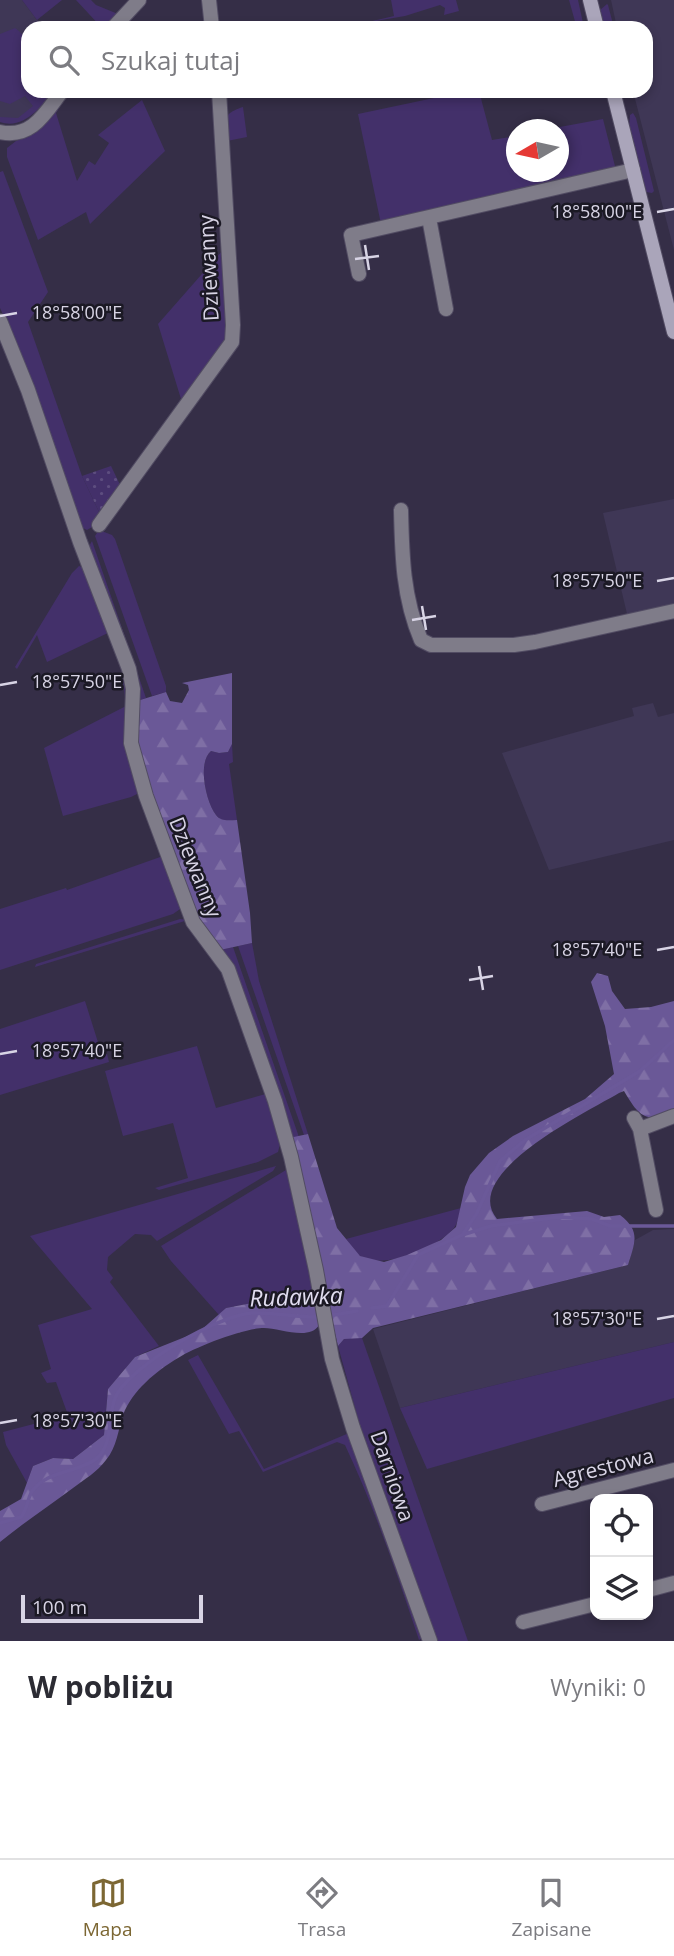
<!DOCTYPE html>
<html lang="pl">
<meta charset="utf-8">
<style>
:root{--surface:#fff;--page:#f2f2f3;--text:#2b2b33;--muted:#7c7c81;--line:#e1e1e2;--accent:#7c6733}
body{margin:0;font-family:"Open Sans",sans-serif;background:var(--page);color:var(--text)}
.controls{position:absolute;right:21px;bottom:21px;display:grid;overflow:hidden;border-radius:14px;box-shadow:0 4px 10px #0003}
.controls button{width:63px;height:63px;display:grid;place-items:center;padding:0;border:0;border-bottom:2px solid var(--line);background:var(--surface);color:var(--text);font:35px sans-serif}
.compass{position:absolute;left:506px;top:119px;width:63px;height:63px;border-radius:50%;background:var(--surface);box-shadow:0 4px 10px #0003;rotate:261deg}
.scale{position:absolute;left:21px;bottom:18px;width:182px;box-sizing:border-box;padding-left:7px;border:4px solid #d8d4e5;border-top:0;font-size:19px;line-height:24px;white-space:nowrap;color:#d8d4e5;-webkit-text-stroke:5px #1b1924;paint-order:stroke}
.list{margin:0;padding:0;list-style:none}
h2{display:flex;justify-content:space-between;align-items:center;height:91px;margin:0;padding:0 28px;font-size:30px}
h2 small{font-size:23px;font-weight:400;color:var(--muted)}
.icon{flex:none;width:38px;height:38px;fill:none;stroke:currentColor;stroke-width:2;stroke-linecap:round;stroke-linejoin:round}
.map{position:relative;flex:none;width:674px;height:1641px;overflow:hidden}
.search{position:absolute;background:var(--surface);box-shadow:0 4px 10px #0003;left:21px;right:21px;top:21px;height:77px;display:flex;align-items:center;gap:18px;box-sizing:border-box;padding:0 24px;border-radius:21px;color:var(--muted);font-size:26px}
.sheet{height:217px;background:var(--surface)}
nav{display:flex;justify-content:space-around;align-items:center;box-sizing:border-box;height:98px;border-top:2px solid var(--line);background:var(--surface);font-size:19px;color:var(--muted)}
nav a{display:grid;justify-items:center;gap:4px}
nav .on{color:var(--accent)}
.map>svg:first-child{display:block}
.built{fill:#3f3756}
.green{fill:#43306a}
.forest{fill:url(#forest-firs)}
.park{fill:url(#park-dots)}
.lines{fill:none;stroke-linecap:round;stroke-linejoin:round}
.stream{stroke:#6b5999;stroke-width:3.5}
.minor-casing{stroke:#524c63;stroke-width:16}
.secondary-casing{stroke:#524c63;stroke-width:16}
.minor{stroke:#7f7c89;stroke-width:14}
.secondary{stroke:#aaa5ba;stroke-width:14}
.ticks{fill:none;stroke:#d8d4e5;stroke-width:2.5}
.labels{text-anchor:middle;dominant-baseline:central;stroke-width:5;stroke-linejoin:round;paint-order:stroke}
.street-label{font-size:21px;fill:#d8d4e5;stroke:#1b1924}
.water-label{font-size:23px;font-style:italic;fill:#e1ddf0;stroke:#1b1924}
.ticks-label{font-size:18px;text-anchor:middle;fill:#d8d4e5;stroke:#1b1924;stroke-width:5;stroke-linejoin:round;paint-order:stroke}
</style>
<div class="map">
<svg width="674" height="1641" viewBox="0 0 674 1641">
<defs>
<pattern id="forest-firs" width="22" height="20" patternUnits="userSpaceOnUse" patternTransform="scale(1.75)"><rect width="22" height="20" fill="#6a5897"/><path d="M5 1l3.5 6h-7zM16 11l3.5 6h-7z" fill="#7f6fa5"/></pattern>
<pattern id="park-dots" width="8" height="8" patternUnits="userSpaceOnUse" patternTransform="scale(1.75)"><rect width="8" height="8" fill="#43306a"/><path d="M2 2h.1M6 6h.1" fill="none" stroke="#5d4d7f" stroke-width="1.8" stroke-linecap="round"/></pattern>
</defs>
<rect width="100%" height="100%" fill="#352e47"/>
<!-- built -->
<path class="built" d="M0 0H22L43 28H28V91H47L31 111 19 120H0Z
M611 0H674V250L633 91H646V28H617Z
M674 499V607L628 618 603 513Z
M653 703 658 717 674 713V840L549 870 502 753 634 716 632 708Z
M674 1229V1342L400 1408 373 1329 628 1265 635 1240 653 1230Z"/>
<!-- green -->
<path class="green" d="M22 0H62L37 20Z
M76 0H91L96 5 118 14 108 28H102Z
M391 0H456L459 11 444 15 445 8 440 5 405 16 364 23 394 16Z
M569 0H578L583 23 576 25Z
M607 4 608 5 614 28H604L600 10Z
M15 28C35 40 28 71 28 91H55C40 107 24 130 0 122V117L18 118 33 106 25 96 10 104 0 101V34Z
M467 91H479L492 140 516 136V172H558V130L549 129 603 119 616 170 381 224 358 114Z
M142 100 165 151 90 224 86 212 38 240 7 157V148L16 141 30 136 56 108H59L56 113 77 181 89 161 95 165 109 143 98 135Z
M243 107 247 137 227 141C226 120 221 114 243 107Z
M633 113 636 118 654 191 652 193 646 192 644 187 629 128 630 115Z
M3 171 48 292 28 322 82 476 101 516 92 527 87 530 81 527 12 334 0 308V172Z
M220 194 227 338 180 407 176 406 181 399 158 324 223 250Z
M99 530 112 535 115 539 166 686V692L152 696 95 536Z
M92 541 146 698 137 701 88 548Z
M79 566 85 568 110 632 47 662 37 635 17 669 15 667 72 573Z
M123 663 139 793 131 797 63 816 44 748 126 706 121 664Z
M232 744 233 762 229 764 237 820C229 821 221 822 216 815 206 802 197 763 211 751L219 753 228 752Z
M163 856 183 907 173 914 0 970V909L66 888 67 890Z
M180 919 188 920 35 967 36 964Z
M252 943 259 981 308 1134 304 1135 238 946Z
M233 947 299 1137 289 1138 220 950Z
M85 1001 102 1055 107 1054 109 1062 0 1095V1029Z
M197 1046 216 1108 269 1093 281 1140 278 1152 258 1162 159 1190 155 1188 188 1178 173 1123 123 1136 105 1071Z
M276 1166 273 1171 157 1241 151 1235 135 1234 108 1257 107 1270 113 1278 110 1282 159 1346 135 1357 108 1389 104 1435 73 1459 53 1458 33 1466 27 1483 6 1445 3 1432 68 1415 56 1382 47 1383 41 1373 51 1369 38 1325 92 1309 30 1236Z
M286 1170 289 1171 315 1291 265 1305 252 1303 226 1308 219 1315 171 1261 161 1246Z
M461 1208C459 1214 458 1223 454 1228 439 1247 381 1271 360 1256 354 1252 350 1244 346 1239Z
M356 1336 362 1338 468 1641H436L359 1422 338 1346 344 1339Z
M674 1342V1398L427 1469 400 1408Z
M198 1355 264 1469 349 1433 422 1638 419 1640C397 1574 375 1509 345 1445L337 1442 263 1472 239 1431 229 1434 188 1360Z"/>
<!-- forest -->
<path class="forest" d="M232 673V744L228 752 219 753 211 751C197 763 206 802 216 815 221 822 229 820 237 820L250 913 252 943 220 950 202 931 137 753V701L166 692 170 701 182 703 189 690 188 685 182 683Z
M597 973 608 976 612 991 625 1009 651 1007 674 1001V1113C644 1123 639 1116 624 1091L619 1093C589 1111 459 1173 497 1219L587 1211 604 1217 620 1215C641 1231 635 1242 628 1265L373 1328 362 1338 344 1339 338 1346 289 1138 308 1134 337 1228 360 1256 384 1262 407 1255 441 1240 456 1227 465 1187 470 1175 489 1153 513 1136 585 1099 614 1074 605 1026 591 982Z
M315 1291 319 1325C310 1341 279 1328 264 1328 244 1328 195 1347 178 1358 156 1371 132 1391 123 1415 118 1430 117 1447 106 1460 97 1472 85 1479 73 1488 49 1506 23 1523 0 1542V1511L21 1499 33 1466 53 1458 73 1459 104 1435 108 1389 135 1357 200 1331 226 1308 252 1303 266 1305Z"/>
<!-- park -->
<path class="park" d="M111 466 121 487 101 516 82 476Z"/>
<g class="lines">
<!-- stream -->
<path class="stream" d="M463 1234 477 1213 500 1161 525 1140 640 1071 674 1040
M372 1308 387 1306 418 1255 462 1235 491 1226 559 1217 592 1219 610 1226H674
M328 1316 357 1311
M0 1523 21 1517C27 1510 27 1501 31 1493 45 1470 78 1473 96 1459 115 1444 106 1413 117 1394 136 1363 216 1316 252 1313 275 1312 298 1318 321 1317"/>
<defs>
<path id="minor" d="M209 0 212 28
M113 28 139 0
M0 132C32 139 45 113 62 91
M429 218 446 309
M359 274 351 235 633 170
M0 321 28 390 80 542 129 669 133 689 131 743 146 796 193 922 228 969 275 1101 291 1157 316 1270 332 1359 353 1428 430 1641
M401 510C402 556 403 598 421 640L431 645H514L535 642 674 611
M99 525 232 342 233 325 219 91
M634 1118 640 1129 656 1210
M640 1129 674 1116
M542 1504 674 1470
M648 1590 674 1583
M523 1622 595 1604"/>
<path id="secondary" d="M590 0 597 28
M613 91 674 332"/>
</defs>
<!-- minor casing -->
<use href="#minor" class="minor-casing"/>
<!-- secondary casing -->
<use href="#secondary" class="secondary-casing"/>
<!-- minor -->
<use href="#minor" class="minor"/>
<!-- secondary -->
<use href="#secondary" class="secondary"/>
</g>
<!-- ticks -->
<path class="ticks" d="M657 212 674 209M365 245 369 270M355 259 379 256M0 316 17 313M657 581 674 578M422 606 426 630M412 620 436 616M0 685 17 682M657 950 674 947M479 966 483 990M469 980 493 976M0 1054 17 1051M657 1319 674 1316M0 1423 17 1420"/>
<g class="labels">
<!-- street labels -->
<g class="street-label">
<text transform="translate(208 268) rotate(-93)">Dziewanny</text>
<text transform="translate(196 867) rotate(68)">Dziewanny</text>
<text transform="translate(603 1467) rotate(-14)">Agrestowa</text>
<text transform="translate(393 1476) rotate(71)">Darniowa</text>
</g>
<!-- water labels -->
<g class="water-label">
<text transform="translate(296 1296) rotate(-2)">Rudawka</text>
</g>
</g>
<g class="ticks-label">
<text x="597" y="218">18°58'00"E</text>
<text x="77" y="319">18°58'00"E</text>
<text x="597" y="587">18°57'50"E</text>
<text x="77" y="688">18°57'50"E</text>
<text x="597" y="956">18°57'40"E</text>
<text x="77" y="1057">18°57'40"E</text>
<text x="597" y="1325">18°57'30"E</text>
<text x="77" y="1427">18°57'30"E</text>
</g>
</svg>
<div class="controls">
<button><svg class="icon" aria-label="locate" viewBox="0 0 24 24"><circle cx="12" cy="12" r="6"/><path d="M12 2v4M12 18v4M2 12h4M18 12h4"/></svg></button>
<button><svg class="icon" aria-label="layers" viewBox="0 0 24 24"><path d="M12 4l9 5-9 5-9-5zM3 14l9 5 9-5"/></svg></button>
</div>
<svg class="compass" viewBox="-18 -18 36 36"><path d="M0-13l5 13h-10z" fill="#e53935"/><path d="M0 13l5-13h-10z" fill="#7c7c81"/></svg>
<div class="scale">100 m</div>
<div class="search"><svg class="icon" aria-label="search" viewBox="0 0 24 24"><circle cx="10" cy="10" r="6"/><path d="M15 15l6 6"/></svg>Szukaj tutaj</div>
</div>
<section class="sheet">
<h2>W pobliżu<small>Wyniki: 0</small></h2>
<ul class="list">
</ul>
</section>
<nav>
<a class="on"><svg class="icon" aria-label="map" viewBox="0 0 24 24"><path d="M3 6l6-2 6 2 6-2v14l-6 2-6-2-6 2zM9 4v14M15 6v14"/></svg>Mapa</a>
<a><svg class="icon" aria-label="directions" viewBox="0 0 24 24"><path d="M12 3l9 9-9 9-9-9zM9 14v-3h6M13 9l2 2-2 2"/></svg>Trasa</a>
<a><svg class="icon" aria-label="saved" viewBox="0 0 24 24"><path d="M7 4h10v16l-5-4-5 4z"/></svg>Zapisane</a>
</nav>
